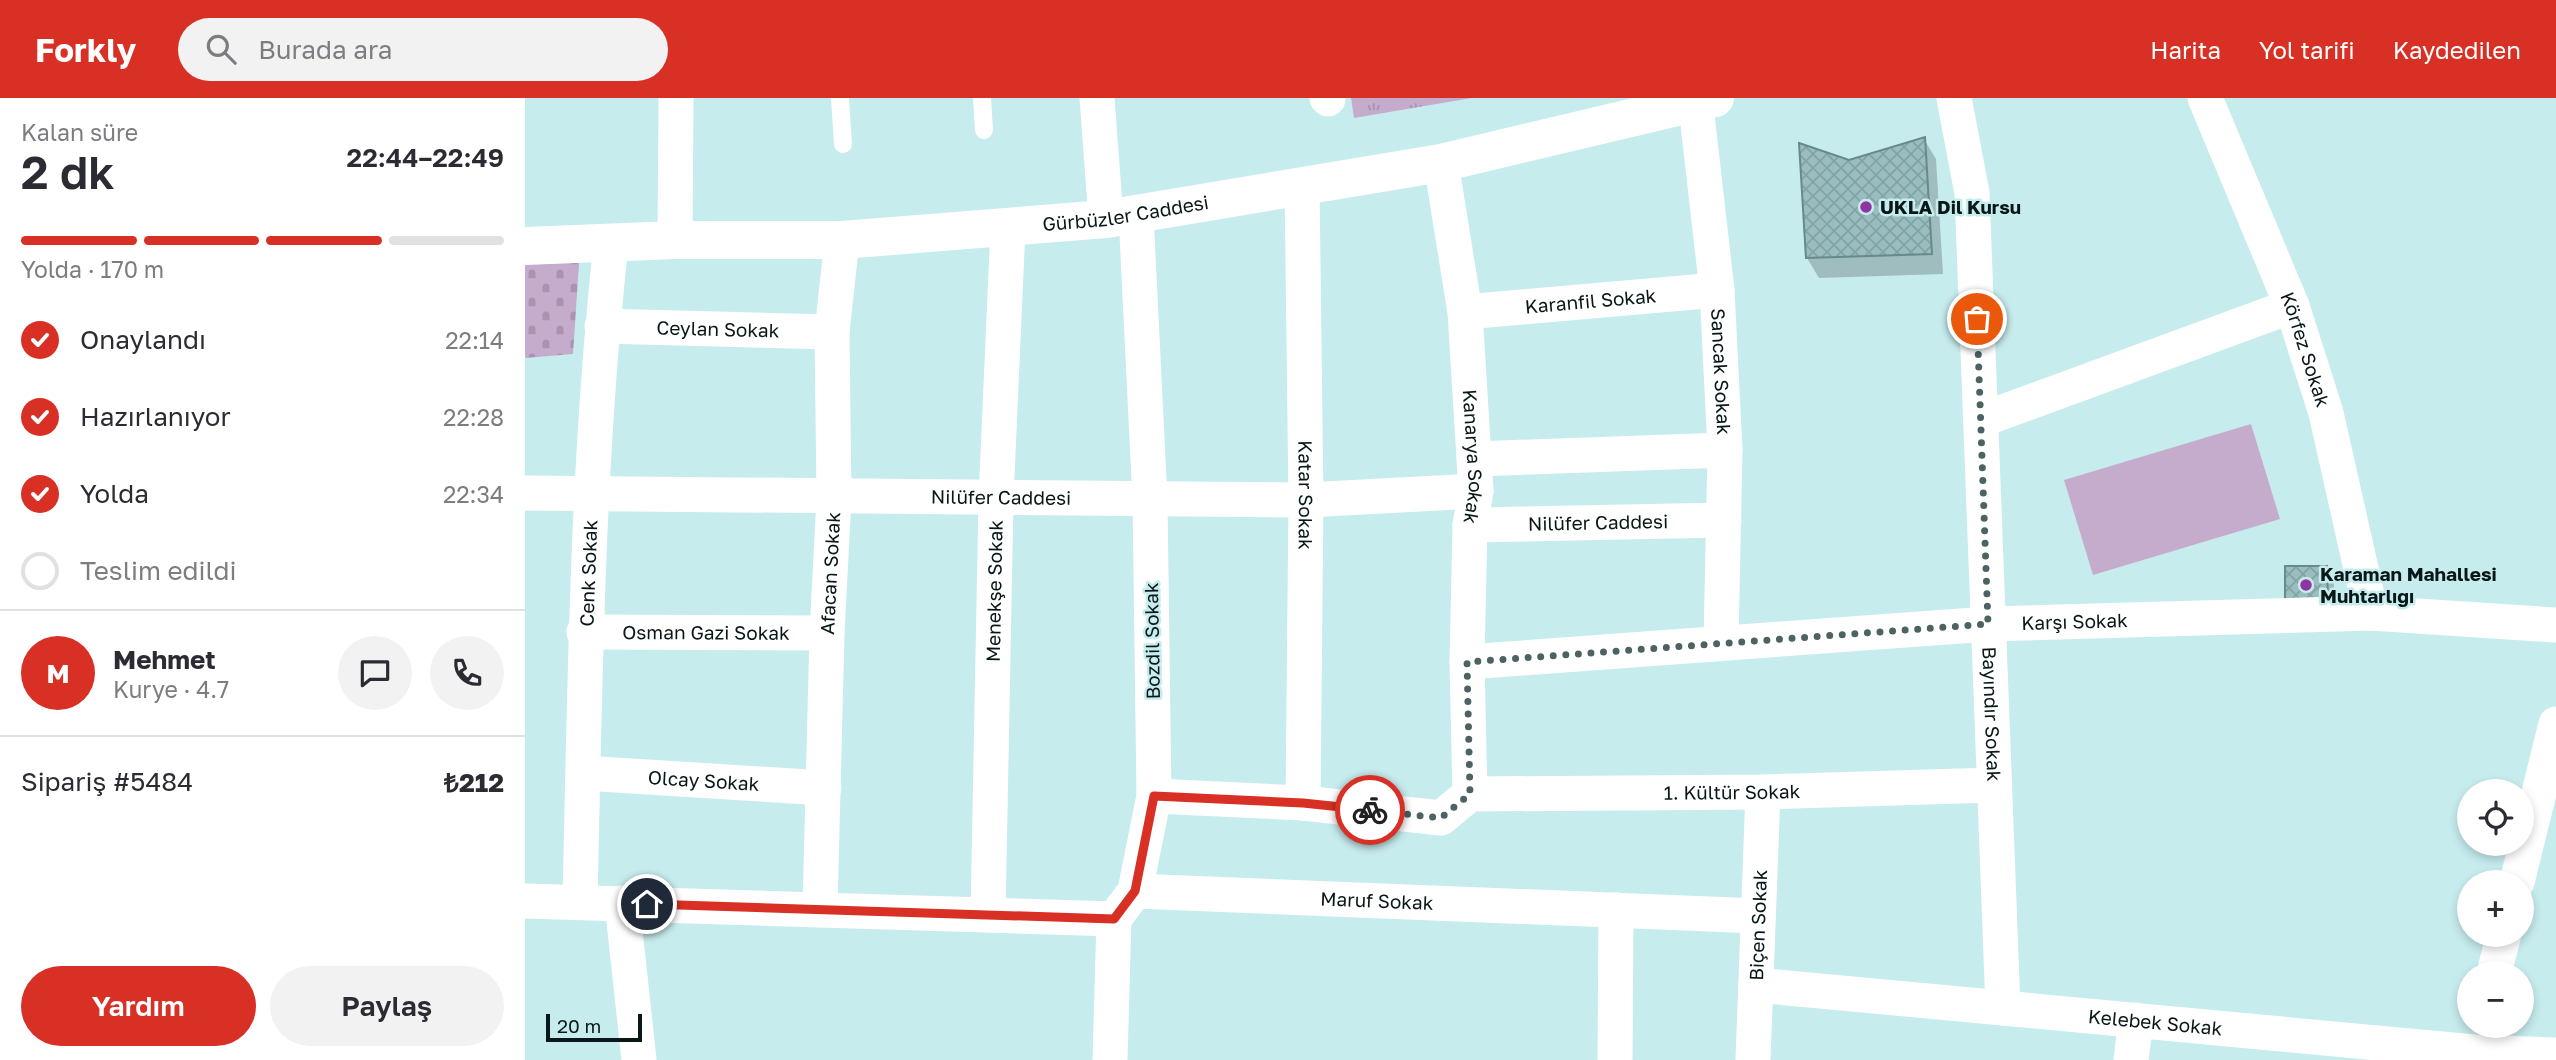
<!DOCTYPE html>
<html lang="tr">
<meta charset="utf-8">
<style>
:root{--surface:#fff;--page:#f2f2f3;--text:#2b2b33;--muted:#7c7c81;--line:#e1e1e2;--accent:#d93025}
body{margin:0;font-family:"Golos Text",sans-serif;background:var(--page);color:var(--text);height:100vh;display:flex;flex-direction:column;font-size:26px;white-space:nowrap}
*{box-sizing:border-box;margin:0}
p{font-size:23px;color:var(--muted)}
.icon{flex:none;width:38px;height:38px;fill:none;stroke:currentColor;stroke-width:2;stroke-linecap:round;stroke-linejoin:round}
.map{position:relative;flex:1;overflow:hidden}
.side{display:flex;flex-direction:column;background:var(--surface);width:525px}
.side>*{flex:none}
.fabs{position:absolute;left:1932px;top:681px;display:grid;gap:14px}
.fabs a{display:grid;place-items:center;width:77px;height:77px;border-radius:50%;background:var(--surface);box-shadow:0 4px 10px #0003;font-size:35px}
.scale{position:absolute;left:21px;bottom:18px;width:96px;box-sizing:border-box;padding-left:7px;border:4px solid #091718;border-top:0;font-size:19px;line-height:24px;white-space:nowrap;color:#091718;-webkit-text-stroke:5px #c7ecee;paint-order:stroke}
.pin{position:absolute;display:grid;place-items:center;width:60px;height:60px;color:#fff;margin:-30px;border:4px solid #fff;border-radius:50%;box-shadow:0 2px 7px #0007}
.courier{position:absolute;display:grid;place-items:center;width:70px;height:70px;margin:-35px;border:5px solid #d93025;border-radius:50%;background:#fff;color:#222;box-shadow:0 2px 9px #0007}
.overview em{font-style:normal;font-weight:600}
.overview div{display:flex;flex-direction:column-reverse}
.overview{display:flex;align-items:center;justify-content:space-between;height:119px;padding:0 21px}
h1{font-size:46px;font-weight:600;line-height:52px}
.bar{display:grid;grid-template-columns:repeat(4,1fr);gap:10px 7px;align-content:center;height:84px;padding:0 21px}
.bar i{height:9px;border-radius:5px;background:var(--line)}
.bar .selected{background:var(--accent)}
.bar p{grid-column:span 4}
.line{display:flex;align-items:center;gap:18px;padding:0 21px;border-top:2px solid var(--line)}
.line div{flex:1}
.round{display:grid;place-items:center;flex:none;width:74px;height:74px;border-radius:37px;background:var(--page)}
ol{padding:0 21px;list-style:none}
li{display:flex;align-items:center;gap:21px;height:77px}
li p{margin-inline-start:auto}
li .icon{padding:7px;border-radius:50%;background:var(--accent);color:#fff;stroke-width:4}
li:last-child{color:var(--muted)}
li i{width:38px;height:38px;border:4px solid var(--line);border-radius:50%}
.action{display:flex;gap:14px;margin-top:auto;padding:14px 21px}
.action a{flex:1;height:80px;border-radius:42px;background:var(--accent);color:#fff;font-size:28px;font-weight:600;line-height:80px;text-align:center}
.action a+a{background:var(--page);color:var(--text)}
header{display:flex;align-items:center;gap:42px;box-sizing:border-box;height:98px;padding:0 35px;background:var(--accent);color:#fff}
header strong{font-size:33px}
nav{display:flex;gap:38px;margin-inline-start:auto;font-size:24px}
.search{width:490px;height:63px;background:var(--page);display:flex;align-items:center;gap:18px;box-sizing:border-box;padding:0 24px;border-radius:38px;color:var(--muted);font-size:26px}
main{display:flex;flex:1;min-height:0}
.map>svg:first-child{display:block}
.grass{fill:#c6accc}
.cemetery{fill:url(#cemetery-stones)}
.park{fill:url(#park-tufts)}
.shadow{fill:#0003}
.building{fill:url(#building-cross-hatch);stroke:#678a8b;stroke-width:2}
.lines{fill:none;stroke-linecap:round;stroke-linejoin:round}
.service{stroke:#fff;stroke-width:18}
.minor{stroke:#fff;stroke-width:35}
.tertiary{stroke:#fff;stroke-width:38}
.done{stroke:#4c6263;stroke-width:7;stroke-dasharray:0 12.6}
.route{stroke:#d93025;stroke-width:9}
.poi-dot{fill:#8f35a1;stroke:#c7ecee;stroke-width:2.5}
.labels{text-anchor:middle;stroke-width:5;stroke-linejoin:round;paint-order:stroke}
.poi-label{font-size:19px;font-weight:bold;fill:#091718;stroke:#c7ecee;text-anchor:start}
.street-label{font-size:19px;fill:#091718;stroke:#c7ecee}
</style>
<header>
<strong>Forkly</strong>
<div class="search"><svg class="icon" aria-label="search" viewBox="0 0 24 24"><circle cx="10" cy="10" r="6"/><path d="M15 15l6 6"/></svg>Burada ara</div>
<nav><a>Harita</a><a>Yol tarifi</a><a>Kaydedilen</a></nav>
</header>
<main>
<section class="side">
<div class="overview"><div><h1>2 dk</h1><p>Kalan süre</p></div><em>22:44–22:49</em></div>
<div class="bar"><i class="selected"></i><i class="selected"></i><i class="selected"></i><i></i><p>Yolda · 170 m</p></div>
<ol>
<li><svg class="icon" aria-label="check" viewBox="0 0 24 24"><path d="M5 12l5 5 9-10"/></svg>Onaylandı<p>22:14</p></li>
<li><svg class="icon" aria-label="check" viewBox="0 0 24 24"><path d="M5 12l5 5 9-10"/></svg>Hazırlanıyor<p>22:28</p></li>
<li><svg class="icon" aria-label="check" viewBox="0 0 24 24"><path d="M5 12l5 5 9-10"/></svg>Yolda<p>22:34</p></li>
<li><i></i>Teslim edildi</li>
</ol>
<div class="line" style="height:126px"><b class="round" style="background:var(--accent);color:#fff">M</b><div><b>Mehmet</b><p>Kurye · 4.7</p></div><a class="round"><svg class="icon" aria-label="chat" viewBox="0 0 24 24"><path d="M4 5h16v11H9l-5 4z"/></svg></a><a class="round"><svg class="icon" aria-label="phone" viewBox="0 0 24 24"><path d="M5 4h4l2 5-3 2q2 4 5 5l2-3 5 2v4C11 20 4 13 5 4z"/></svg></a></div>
<div class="line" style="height:91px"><div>Sipariş #5484</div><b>₺212</b></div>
<div class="action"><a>Yardım</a><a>Paylaş</a></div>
</section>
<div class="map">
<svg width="2031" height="962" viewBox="0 0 2031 962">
<defs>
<pattern id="cemetery-stones" width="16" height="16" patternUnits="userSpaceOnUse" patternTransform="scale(1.75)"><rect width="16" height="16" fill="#c6accc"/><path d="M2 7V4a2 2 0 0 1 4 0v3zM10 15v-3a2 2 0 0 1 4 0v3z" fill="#a993ae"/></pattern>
<pattern id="park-tufts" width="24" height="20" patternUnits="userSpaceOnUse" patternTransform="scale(1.75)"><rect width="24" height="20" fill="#c6accc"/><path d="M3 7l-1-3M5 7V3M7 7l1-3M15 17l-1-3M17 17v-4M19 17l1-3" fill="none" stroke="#a993ae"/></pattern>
<pattern id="building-cross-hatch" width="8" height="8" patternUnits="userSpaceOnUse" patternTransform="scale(1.75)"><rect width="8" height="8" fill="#9abec0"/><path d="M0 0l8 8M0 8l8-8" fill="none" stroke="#83a3a4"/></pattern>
</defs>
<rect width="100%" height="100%" fill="#c7ecee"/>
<path class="grass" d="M1726,326L1755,421L1568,477L1539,382Z"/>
<path class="cemetery" d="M55,151L48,256L0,260V152Z"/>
<path class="park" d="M826,0H947L829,20Z"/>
<path class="shadow" d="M1399,41L1411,61L1418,176L1294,180L1282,160L1324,64Z
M1761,470H1801L1809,483V519Z"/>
<path class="building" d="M1400,39L1407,156L1281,160L1274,45L1324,62Z
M1760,468H1802L1803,506H1760Z"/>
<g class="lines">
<path class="service" d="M315,0L318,46
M457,0L459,32"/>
<g class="minor">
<path d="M572,0L581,121"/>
<path d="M802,0L803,1"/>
<path id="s1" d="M1170,0L1192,192L1200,352L1196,545"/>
<path id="s2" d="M1429,0L1447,95L1478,910"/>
<path id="s3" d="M1680,0L1767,208L1801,315L1846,515"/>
<path id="s4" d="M916,65L940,214L951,393L945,427L942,564L945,696"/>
<path id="s5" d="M777,87L781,402L778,705"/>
<path d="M150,142L151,0"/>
<path id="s6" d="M940,214L1192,192"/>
<path id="s7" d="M77,228L307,234"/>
<path d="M1456,322L1767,208"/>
<path d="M949,361L1200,352"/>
<path id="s8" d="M0,395L781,402L951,393"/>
<path id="s9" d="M945,427L1199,422"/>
<path id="s10" d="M59,534L302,535"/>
<path id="s11" d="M942,564L1463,526L1846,515L2031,527"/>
<path id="s12" d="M58,675L299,690"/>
<path id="s13" d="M945,696L1238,694L1469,687"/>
<path d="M629,698L778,705L916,720L945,696"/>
<path d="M1992,784L2031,626"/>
<path id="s14" d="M610,793L1233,818"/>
<path d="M0,803L589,821"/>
<path id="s15" d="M55,804C60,584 62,365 86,146"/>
<path d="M97,805L114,962"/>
<path id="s16" d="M295,811L302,535L309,400L307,234L317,142"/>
<path id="s17" d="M463,817L471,401L483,129"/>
<path d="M1969,875L1979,836"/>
<path id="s18" d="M1231,887L1949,954L2031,957"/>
<path d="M585,962L589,821L610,793L629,698L625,402L611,116"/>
<path d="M1090,962L1091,812"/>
<path id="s19" d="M1228,962L1238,694"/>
<path d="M1606,962L1611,922"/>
</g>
<path class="tertiary" id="s20" d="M0,148L150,142H317L581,121L916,65L1190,0"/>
</g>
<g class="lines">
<path class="done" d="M845,712L916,720L945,696L942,564L1463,526L1452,221"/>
<path class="route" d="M122,806L589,821L610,793L629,698L778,705L845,712"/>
</g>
<g class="poi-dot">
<circle cx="1341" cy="109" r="7"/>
<circle cx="1781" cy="487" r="7"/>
</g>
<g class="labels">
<g class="poi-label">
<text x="1355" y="116">UKLA Dil Kursu</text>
<text x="1795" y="483">Karaman Mahallesi<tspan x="1795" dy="22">Muhtarlığı</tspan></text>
</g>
<g class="street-label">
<text dy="7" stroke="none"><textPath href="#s20" startOffset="602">Gürbüzler Caddesi</textPath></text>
<text dy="7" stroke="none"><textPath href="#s6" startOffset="126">Karanfil Sokak</textPath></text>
<text dy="7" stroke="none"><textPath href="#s7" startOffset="116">Ceylan Sokak</textPath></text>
<text dy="7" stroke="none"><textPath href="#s3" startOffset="271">Körfez Sokak</textPath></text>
<text dy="7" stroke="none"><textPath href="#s1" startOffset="275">Sancak Sokak</textPath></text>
<text dy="7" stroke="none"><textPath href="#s4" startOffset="296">Kanarya Sokak</textPath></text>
<text dy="7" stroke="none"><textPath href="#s5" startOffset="310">Katar Sokak</textPath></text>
<text dy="7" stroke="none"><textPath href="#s8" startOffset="476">Nilüfer Caddesi</textPath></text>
<text dy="7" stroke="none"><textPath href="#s9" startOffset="128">Nilüfer Caddesi</textPath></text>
<text dy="7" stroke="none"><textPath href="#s15" startOffset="329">Cenk Sokak</textPath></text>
<text dy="7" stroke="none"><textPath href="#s16" startOffset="336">Afacan Sokak</textPath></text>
<text dy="7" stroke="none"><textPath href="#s17" startOffset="324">Menekşe Sokak</textPath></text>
<text dy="7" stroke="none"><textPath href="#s11" startOffset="609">Karşı Sokak</textPath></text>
<text dy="7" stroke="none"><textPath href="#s10" startOffset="122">Osman Gazi Sokak</textPath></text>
<text transform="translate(627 543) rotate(-91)" y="7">Bozdil Sokak</text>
<text dy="7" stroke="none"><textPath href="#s2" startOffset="618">Bayındır Sokak</textPath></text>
<text dy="7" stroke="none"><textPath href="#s12" startOffset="121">Olcay Sokak</textPath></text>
<text dy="7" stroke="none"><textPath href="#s13" startOffset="262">1. Kültür Sokak</textPath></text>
<text dy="7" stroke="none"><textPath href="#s14" startOffset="242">Maruf Sokak</textPath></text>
<text dy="7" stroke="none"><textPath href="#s19" startOffset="135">Biçen Sokak</textPath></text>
<text dy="7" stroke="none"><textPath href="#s18" startOffset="401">Kelebek Sokak</textPath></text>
</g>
</g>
</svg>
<div class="fabs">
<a><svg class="icon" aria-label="locate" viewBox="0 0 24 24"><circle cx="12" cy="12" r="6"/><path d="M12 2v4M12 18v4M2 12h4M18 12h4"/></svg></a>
<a>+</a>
<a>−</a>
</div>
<div class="scale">20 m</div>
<div class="pin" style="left:1452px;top:221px;background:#ea580c"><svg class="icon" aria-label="bag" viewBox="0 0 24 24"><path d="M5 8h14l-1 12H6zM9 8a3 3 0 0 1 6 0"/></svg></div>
<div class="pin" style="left:122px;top:806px;background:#1f2937"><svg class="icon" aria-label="home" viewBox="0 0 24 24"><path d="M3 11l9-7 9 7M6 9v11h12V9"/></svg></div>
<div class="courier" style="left:845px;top:712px"><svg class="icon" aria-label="bike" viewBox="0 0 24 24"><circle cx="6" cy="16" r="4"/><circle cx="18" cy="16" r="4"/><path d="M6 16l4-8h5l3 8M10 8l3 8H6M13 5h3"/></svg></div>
</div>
</main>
